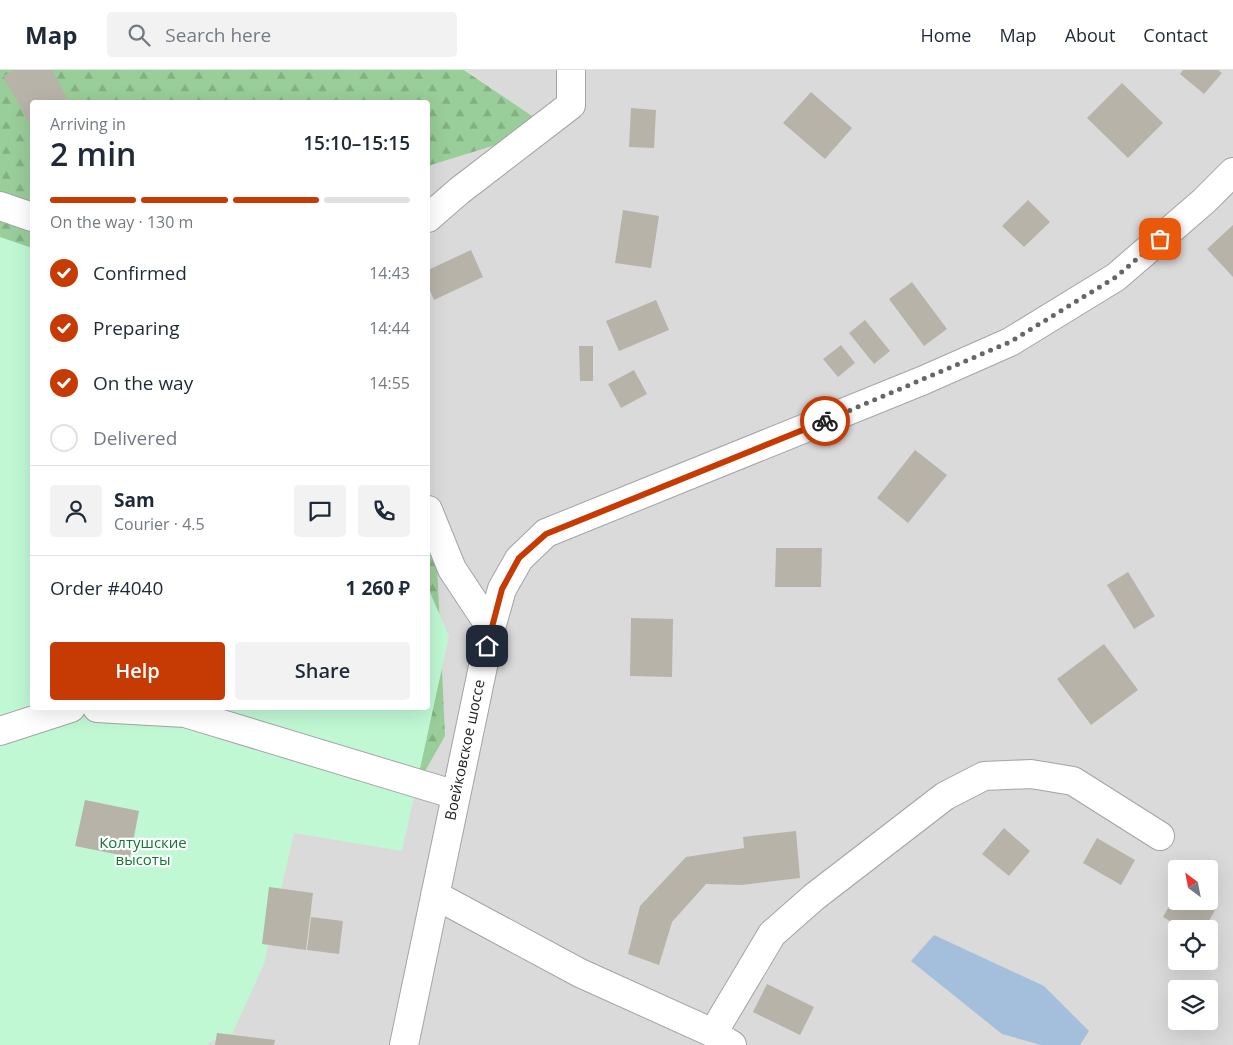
<!DOCTYPE html>
<meta charset="utf-8">
<style>
:root{--surface:#fff;--page:#f2f2f3;--text:#1f2937;--muted:#747a83;--line:#e0e1e3;--accent:#c63b04}
body{margin:0;font-family:"Open Sans",sans-serif;background:var(--page);color:var(--text);height:100vh;display:flex;flex-direction:column;font-size:19px;white-space:nowrap}
*{box-sizing:border-box;margin:0}
p{font-size:16px;color:var(--muted)}
.icon{flex:none;width:28px;height:28px;fill:none;stroke:currentColor;stroke-width:2;stroke-linecap:round;stroke-linejoin:round}
.map{position:relative;flex:1;overflow:hidden}
.panel{position:absolute;left:30px;top:30px;width:400px;height:610px;display:flex;flex-direction:column;background:var(--surface);border-radius:5px;box-shadow:0 5px 20px #0002}
.panel>*{flex:none}
.needle{width:32px;rotate:328deg}
.controls{position:absolute;left:1168px;top:790px;display:grid;gap:10px}
.controls a{display:grid;place-items:center;width:50px;height:50px;border-radius:5px;background:var(--surface);box-shadow:0 5px 20px #0002;font-size:25px}
.pin{position:absolute;display:grid;place-items:center;width:42px;height:42px;color:#fff;margin:-21px;border-radius:10px;box-shadow:0 2px 8px #0006}
.courier{position:absolute;display:grid;place-items:center;width:50px;height:50px;margin:-25px;border:4px solid #c63b04;border-radius:50%;background:#fff;color:#222;box-shadow:0 1px 6px #0007}
.summary em{font-style:normal;font-weight:600}
.summary div{display:flex;flex-direction:column-reverse}
.summary{display:flex;align-items:center;justify-content:space-between;height:85px;padding:0 20px}
h1{font-size:32px;font-weight:600;line-height:38px}
.bar{display:grid;grid-template-columns:repeat(4,1fr);gap:8px 5px;align-content:center;height:60px;padding:0 20px}
.bar i{height:6px;border-radius:4px;background:var(--line)}
.bar .on{background:var(--accent)}
.bar p{grid-column:span 4}
.line{display:flex;align-items:center;gap:12px;padding:0 20px;border-top:1px solid var(--line)}
.line div{flex:1}
.round{display:grid;place-items:center;flex:none;width:52px;height:52px;border-radius:5px;background:var(--page)}
ol{padding:0 20px;list-style:none}
li{display:flex;align-items:center;gap:15px;height:55px}
li p{margin-inline-start:auto}
li .icon{padding:5px;border-radius:50%;background:var(--accent);color:#fff;stroke-width:4}
li:last-child{color:var(--muted)}
li i{width:28px;height:28px;border:2px solid var(--line);border-radius:50%}
.action{display:flex;gap:10px;margin-top:auto;padding:10px 20px}
.action a{flex:1;height:58px;border-radius:5px;background:var(--accent);color:#fff;font-size:20px;font-weight:600;line-height:58px;text-align:center}
.action a+a{background:var(--page);color:var(--text)}
header{display:flex;align-items:center;gap:30px;box-sizing:border-box;height:70px;padding:0 25px;background:var(--surface);border-bottom:1px solid var(--line)}
header strong{font-size:24px}
nav{display:flex;gap:28px;margin-inline-start:auto;font-size:18px}
.search{width:350px;height:45px;background:var(--page);display:flex;align-items:center;gap:12px;box-sizing:border-box;padding:0 18px;border-radius:5px;color:var(--muted);font-size:19px}
.map>svg:first-child{display:block}
.residential{fill:#dbdada;fill-rule:evenodd}
.forest{fill:url(#forest-firs)}
.park{fill:#c0f8d4}
.water{fill:#a4bfdb}
.building{fill:#b8b3a9}
.lines{fill:none;stroke-linecap:round;stroke-linejoin:round}
.minor-casing{stroke:#a4a4a4;stroke-width:30}
.minor{stroke:#fff;stroke-width:28}
.done{stroke:#666662;stroke-width:5;stroke-dasharray:0 9}
.route{stroke:#c63b04;stroke-width:6}
.labels{text-anchor:middle;stroke-width:4.5;stroke-linejoin:round;paint-order:stroke}
.street-label{font-size:15px;fill:#1d1d1d;stroke:#fff}
.park-label{font-size:15px;fill:#0d7935;stroke:#fff}
</style>
<header>
<strong>Map</strong>
<div class="search"><svg class="icon" aria-label="search" viewBox="0 0 24 24"><circle cx="10" cy="10" r="6"/><path d="M15 15l6 6"/></svg>Search here</div>
<nav><a>Home</a><a>Map</a><a>About</a><a>Contact</a></nav>
</header>
<div class="map">
<svg width="1233" height="975" viewBox="0 0 1233 975">
<defs>
<pattern id="forest-firs" width="22" height="20" patternUnits="userSpaceOnUse" patternTransform="scale(1.25)"><rect width="22" height="20" fill="#99cd99"/><path d="M5 1l3.5 6h-7zM16 11l3.5 6h-7z" fill="#83b083"/></pattern>
</defs>
<rect width="100%" height="100%" fill="#eeeee3"/>
<path class="residential" d="M465,0H1233V975H93L58,713L444,666L437,493L428,417V96L549,58ZM1176,799H1209V831H1176ZM1176,859H1209V891H1176ZM1176,919H1209V951H1176Z"/>
<path class="forest" d="M0,0H464L550,58L428,96V32H32V638H428V417L437,493L445,666L417,715L228,665L0,975Z"/>
<path class="park" d="M0,167L32,178V638H428V518L449,566L402,781L294,763L264,894L232,964L209,972L208,975H0Z"/>
<path class="water" d="M934,865L1044,916L1089,961L1080,975H1041L1002,964L911,891Z"/>
<path class="building" d="M15,0H52L69,32H32V53L30,54L3,6Z
M1183,0H1218L1222,3L1204,24L1180,4Z
M1122,13L1163,53L1128,88L1087,48Z
M811,22L852,58L825,89L783,53Z
M631,38L656,40L654,78L629,77Z
M1028,130L1050,152L1024,177L1002,156Z
M623,140L659,146L651,198L615,193Z
M1233,155V207L1207,179Z
M471,180L483,207L434,230L428,216V200Z
M912,212L947,259L924,276L889,229Z
M656,230L669,260L619,281L606,251Z
M865,250L890,281L874,294L849,263Z
M841,275L855,293L838,307L823,289Z
M579,276H593V311H580Z
M634,300L647,324L621,338L608,314Z
M915,380L947,405L908,453L877,428Z
M776,478H822L821,517H775Z
M1128,502L1155,546L1134,559L1107,515Z
M631,548L673,549L672,607L630,606Z
M1104,574L1138,620L1091,655L1057,609Z
M85,730L139,741L130,787L75,776Z
M1004,758L1030,781L1009,806L982,784Z
M796,761L800,808L742,815L706,814L672,852L659,895L628,884L640,836L686,787L744,778L743,767Z
M1097,768L1135,790L1121,815L1083,793Z
M269,817L313,823L306,880L262,874Z
M1176,824V831H1207L1217,837L1204,859H1184L1163,847Z
M311,847L343,851L339,884L307,880Z
M767,914L814,937L800,965L753,942Z
M217,963L275,970L274,975H215Z"/>
<g class="lines">
<defs>
<path id="minor" d="M0,136L32,147
M428,148L459,121L571,35V0
M428,440L452,499L491,558
M97,638L185,643L456,725
M0,661L71,638
M435,825L580,903L713,963L732,975
M713,963L772,864L814,827L945,726L984,706L1031,704L1073,711L1160,766
M404,975L491,558L502,519L519,489L546,463L924,310L1010,272L1116,207L1204,131L1233,102"/>
</defs>
<use href="#minor" class="minor-casing"/>
<use href="#minor" class="minor"/>
</g>
<g class="lines">
<path class="done" d="M825,351L1010,272L1116,207L1160,169"/>
<path class="route" d="M487,576L502,519L519,488L546,464L825,351"/>
</g>
<g class="labels">
<g class="street-label">
<text transform="translate(465 680) rotate(-78)" y="5">Воейковское шоссе</text>
</g>
<g class="park-label">
<text x="143" y="778">Колтушские<tspan x="143" dy="17">высоты</tspan></text>
</g>
</g>
</svg>
<div class="controls">
<a><svg class="needle" viewBox="-14 -14 28 28"><path d="M0-13l5 13h-10z" fill="#e53935"/><path d="M0 13l5-13h-10z" fill="#747a83"/></svg></a>
<a><svg class="icon" aria-label="locate" viewBox="0 0 24 24"><circle cx="12" cy="12" r="6"/><path d="M12 2v4M12 18v4M2 12h4M18 12h4"/></svg></a>
<a><svg class="icon" aria-label="layers" viewBox="0 0 24 24"><path d="M12 4l9 5-9 5-9-5zM3 14l9 5 9-5"/></svg></a>
</div>
<div class="pin" style="left:1160px;top:169px;background:#ea580c"><svg class="icon" aria-label="bag" viewBox="0 0 24 24"><path d="M5 8h14l-1 12H6zM9 8a3 3 0 0 1 6 0"/></svg></div>
<div class="pin" style="left:487px;top:576px;background:#1f2937"><svg class="icon" aria-label="home" viewBox="0 0 24 24"><path d="M3 11l9-7 9 7M6 9v11h12V9"/></svg></div>
<div class="courier" style="left:825px;top:351px"><svg class="icon" aria-label="bike" viewBox="0 0 24 24"><circle cx="6" cy="16" r="4"/><circle cx="18" cy="16" r="4"/><path d="M6 16l4-8h5l3 8M10 8l3 8H6M13 5h3"/></svg></div>
<section class="panel">
<div class="summary"><div><h1>2 min</h1><p>Arriving in</p></div><em>15:10–15:15</em></div>
<div class="bar"><i class="on"></i><i class="on"></i><i class="on"></i><i></i><p>On the way · 130 m</p></div>
<ol>
<li><svg class="icon" aria-label="check" viewBox="0 0 24 24"><path d="M5 12l5 5 9-10"/></svg>Confirmed<p>14:43</p></li>
<li><svg class="icon" aria-label="check" viewBox="0 0 24 24"><path d="M5 12l5 5 9-10"/></svg>Preparing<p>14:44</p></li>
<li><svg class="icon" aria-label="check" viewBox="0 0 24 24"><path d="M5 12l5 5 9-10"/></svg>On the way<p>14:55</p></li>
<li><i></i>Delivered</li>
</ol>
<div class="line" style="height:90px"><a class="round"><svg class="icon" aria-label="person" viewBox="0 0 24 24"><circle cx="12" cy="8" r="4"/><path d="M4 21q1-7 8-7t8 7"/></svg></a><div><b>Sam</b><p>Courier · 4.5</p></div><a class="round"><svg class="icon" aria-label="chat" viewBox="0 0 24 24"><path d="M4 5h16v11H9l-5 4z"/></svg></a><a class="round"><svg class="icon" aria-label="phone" viewBox="0 0 24 24"><path d="M5 4h4l2 5-3 2q2 4 5 5l2-3 5 2v4C11 20 4 13 5 4z"/></svg></a></div>
<div class="line" style="height:65px"><div>Order #4040</div><b>1 260 ₽</b></div>
<div class="action"><a>Help</a><a>Share</a></div>
</section>
</div>
